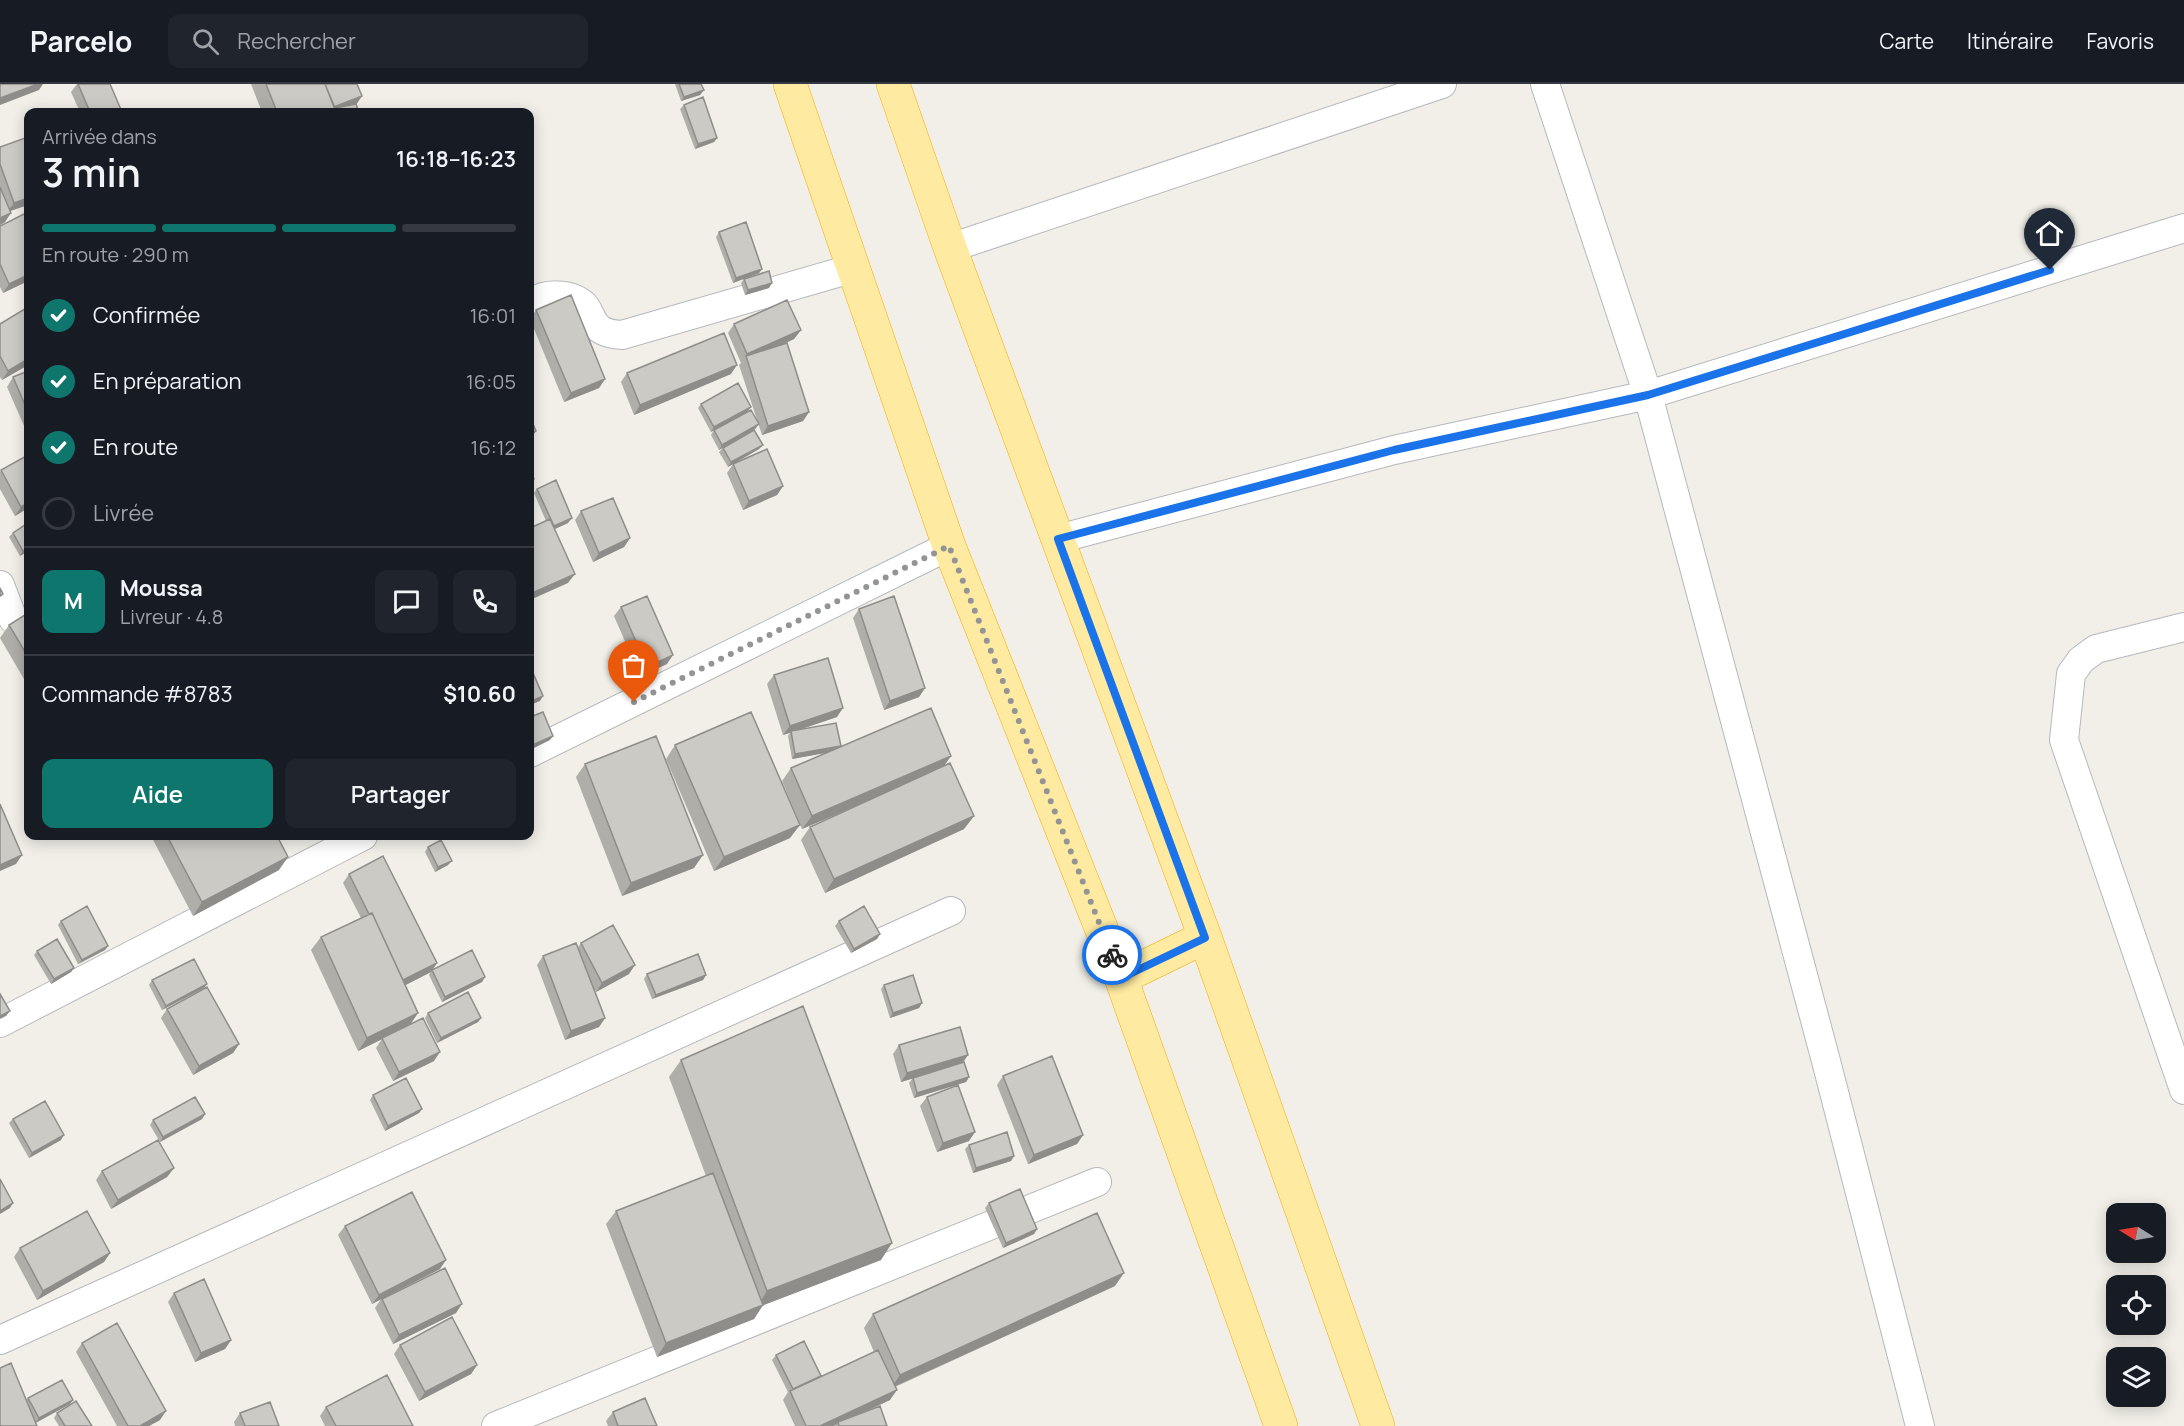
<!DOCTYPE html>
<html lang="fr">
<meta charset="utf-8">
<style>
:root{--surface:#171b24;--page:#20242c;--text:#f1f3f6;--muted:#9ea1a6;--line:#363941;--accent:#0f766e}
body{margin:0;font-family:Manrope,sans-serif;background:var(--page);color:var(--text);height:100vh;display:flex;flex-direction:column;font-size:22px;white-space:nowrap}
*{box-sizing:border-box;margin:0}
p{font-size:20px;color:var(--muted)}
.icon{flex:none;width:33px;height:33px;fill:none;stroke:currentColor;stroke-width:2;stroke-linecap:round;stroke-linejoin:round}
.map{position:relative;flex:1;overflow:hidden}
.details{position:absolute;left:24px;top:24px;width:510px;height:732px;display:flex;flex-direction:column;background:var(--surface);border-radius:12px;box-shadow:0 3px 15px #0003}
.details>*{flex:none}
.needle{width:39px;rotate:281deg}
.buttons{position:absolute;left:2106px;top:1119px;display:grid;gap:12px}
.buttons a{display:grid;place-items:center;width:60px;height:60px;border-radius:12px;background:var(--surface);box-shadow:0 3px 15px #0003;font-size:30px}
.pin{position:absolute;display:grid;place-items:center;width:51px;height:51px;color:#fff;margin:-62px -26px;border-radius:50% 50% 50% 0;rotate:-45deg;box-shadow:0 0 6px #0007}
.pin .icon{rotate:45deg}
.courier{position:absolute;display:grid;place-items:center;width:60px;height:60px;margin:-30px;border:4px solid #1a73e8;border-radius:50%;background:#fff;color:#222;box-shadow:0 2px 8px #0007}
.overview em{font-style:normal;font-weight:600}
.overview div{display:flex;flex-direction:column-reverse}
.overview{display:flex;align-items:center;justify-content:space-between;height:102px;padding:0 18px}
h1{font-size:39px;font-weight:600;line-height:45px}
.bar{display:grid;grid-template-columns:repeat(4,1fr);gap:9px 6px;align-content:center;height:72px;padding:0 18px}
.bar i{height:8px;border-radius:4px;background:var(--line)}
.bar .selected{background:var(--accent)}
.bar p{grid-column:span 4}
.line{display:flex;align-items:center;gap:15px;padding:0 18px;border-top:2px solid var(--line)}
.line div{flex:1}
.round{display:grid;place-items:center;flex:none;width:63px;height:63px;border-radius:12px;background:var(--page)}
ol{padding:0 18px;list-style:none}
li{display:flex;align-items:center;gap:18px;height:66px}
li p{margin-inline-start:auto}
li .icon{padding:6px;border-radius:50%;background:var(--accent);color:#fff;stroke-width:4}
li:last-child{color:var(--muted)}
li i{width:33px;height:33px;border:3px solid var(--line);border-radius:50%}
.cta{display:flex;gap:12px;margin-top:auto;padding:12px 18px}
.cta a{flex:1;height:69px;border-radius:12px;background:var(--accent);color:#fff;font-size:24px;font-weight:600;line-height:69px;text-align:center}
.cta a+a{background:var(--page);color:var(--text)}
header{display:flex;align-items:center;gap:36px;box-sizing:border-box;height:84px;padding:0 30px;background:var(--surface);border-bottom:2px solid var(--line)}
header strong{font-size:28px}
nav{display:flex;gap:33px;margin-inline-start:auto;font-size:21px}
.search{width:420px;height:54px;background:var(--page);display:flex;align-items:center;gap:15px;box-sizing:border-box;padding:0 21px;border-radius:12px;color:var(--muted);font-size:22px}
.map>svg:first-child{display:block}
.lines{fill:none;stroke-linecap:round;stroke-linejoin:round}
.minor-casing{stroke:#b5b8bc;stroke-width:30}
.trunk-casing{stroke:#f9ab00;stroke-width:34}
.minor{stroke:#fff;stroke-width:28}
.trunk{stroke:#feeaa1;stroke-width:33}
.wall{fill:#afaea9}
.shaded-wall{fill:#8f8d8a}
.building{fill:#cccac5;stroke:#8f8d8a;stroke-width:1.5}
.done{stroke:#929495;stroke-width:6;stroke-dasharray:0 10.8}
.route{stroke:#1a73e8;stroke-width:8}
</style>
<header>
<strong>Parcelo</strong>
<div class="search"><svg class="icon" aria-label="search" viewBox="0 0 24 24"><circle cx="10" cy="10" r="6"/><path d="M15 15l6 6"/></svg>Rechercher</div>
<nav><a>Carte</a><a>Itinéraire</a><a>Favoris</a></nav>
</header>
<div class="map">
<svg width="2184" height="1342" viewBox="0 0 2184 1342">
<rect width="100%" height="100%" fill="#f1efe8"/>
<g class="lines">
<defs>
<path id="minor" d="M1545,0L1648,311L1826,977L1920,1342
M950,164L1442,0
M530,219C545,209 570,208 584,221C587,224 589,229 591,233C597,247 607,250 622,251L854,184
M1058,455L1394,366L1648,311L2184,144
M0,501L13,535
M2184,543L2096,565L2081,576L2071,590L2064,656L2184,1006
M530,669L949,462
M0,939L363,752
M0,1256L951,827
M496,1342L1097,1098"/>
<path id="trunk" d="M790,0L949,462L1121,894L1281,1342
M893,0L950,164L1205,853L1378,1342
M1121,894L1205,853"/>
</defs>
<use href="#minor" class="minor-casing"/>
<use href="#trunk" class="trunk-casing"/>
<use href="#minor" class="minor"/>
<use href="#trunk" class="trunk"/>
</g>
<path class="wall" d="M77,0H110L122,28H80L71,8Z
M251,0H357L362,12L356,20L359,28H262Z
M675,0H701L704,6L700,11L681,17Z
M684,21L717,54L714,58L695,65L680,25Z
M0,63L28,121L10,127L5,138L0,141Z
M28,128V197L3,209L0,203V142Z
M719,148L762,185L759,189L733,199L716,153Z
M744,195L769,204L745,211L741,199Z
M536,226L605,295L599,304L564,318L530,235Z
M0,240L28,281L2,296L0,293Z
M734,240L801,246L794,255L786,259L809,328L803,337L762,351L739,281L741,279L728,249Z
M28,287V351L7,303L13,293Z
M627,289L731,290L634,331L621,298Z
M701,320L751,323L748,327L711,348L698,324Z
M759,340L755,345L719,366L711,351L714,346Z
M763,361L759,365L735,379L783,402L777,411L743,426L727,389L733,380L728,383L719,368L723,364Z
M28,371V424L15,432L0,405V388L1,386Z
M537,405L568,439L555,445L568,499L546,437L534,409Z
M581,427L630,454L624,463L593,478L575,436Z
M13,449L28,467L20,472L9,453Z
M621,523L667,580L640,592L614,532Z
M859,525L925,604L919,613L884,626L853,534Z
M28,529V602L0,554L9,541Z
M774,591L837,633L799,646L840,663L944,682L974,732L964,745L825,809L801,756L810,743L852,724L802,745L782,697L791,684L828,668L792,675L788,652L790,649L783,651L767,600Z
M675,661L790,754L714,787L666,675Z
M585,680L694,784L622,812L576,693Z
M151,752H277L279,786L193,832Z
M428,763L448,781L435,788L425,768Z
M349,790L437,879L431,888L405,901L418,929L410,941L434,977L393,997L376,964L382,955L358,967L311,866L321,853L361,834L343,799Z
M61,837L108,862L105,866L78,880L58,841Z
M839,837L880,850L877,855L851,869L835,842Z
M581,859L629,890L596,908L594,904L605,934L599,943L565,956L537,881L543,872L578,863Z
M37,867L74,884L71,888L51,900L34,871Z
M432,886L485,893L482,898L442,918L429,891Z
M647,890L706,891L703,896L652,915L644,895Z
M152,896L207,900L204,904L162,926L149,901Z
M884,901L922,919L919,924L890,934L881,905Z
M167,925L239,960L233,969L193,991L161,934Z
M428,929L481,934L478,938L437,959L425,934Z
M899,961L963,978L969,993L966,998L914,1014L909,999L913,994L901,998L893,970Z
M681,976L881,1176L763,1221L754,1235L657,1273L606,1140L616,1127L706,1092L669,993Z
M1003,992L1083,1051L1077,1060L1028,1080L997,1001Z
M373,1011L422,1025L419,1029L385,1047L370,1016Z
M927,1013L969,1057L937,1068L920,1022Z
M205,1030L202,1035L160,1058L150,1041L153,1036Z
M13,1035L61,1056L29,1074L9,1039Z
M969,1061L1014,1072L1011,1077L973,1089L965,1065Z
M174,1084L167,1093L111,1125L96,1096L102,1087Z
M989,1119L1037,1145L1034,1150L1003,1164L985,1124Z
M345,1142L440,1185L387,1212L456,1229L393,1260L375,1224L381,1215L372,1220L338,1151Z
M20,1164L110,1169L104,1178L37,1216L14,1173Z
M1115,1202L895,1303L890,1316L862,1329L887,1342H835L836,1341L833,1342H795L783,1316L788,1308L772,1276L776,1271L821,1292L874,1268L864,1244L873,1230Z
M174,1209L231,1256L225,1265L195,1278L168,1218Z
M82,1259L160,1336L149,1342H117L76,1268Z
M400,1261L477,1281L471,1290L419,1317L394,1270Z
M28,1314L70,1320L36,1339L26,1317Z
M326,1323L413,1342H325L320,1332Z
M613,1328L657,1342H608L606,1337Z
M57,1329L92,1342H59L54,1334Z
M240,1329L279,1342H235L234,1338Z"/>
<path class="shaded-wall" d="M38,0H43L39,6L0,21V14Z
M704,6L700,11L681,17L684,13Z
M362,12L356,21L334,24Z
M717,54L714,58L695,65L698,60Z
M28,114V121L7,128L14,119Z
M11,129L5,138L0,141V134Z
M762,185L759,189L733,199L736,194Z
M28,191V197L3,209L9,200Z
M772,199L769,204L745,211L748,206Z
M801,246L794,255L747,276L746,272L747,270Z
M28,275V281L2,296L8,287Z
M737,281L731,290L634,331L640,321Z
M605,295L599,304L564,318L571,309Z
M751,323L748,327L711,348L714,343Z
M809,328L803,337L762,351L768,342Z
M759,340L755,345L719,366L722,361Z
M536,347L530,356V350Z
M763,361L759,365L728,383L731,378Z
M783,402L777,411L743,426L749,417Z
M28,419V424L15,432L21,423Z
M572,434L568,439L550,447L554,442Z
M630,454L624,463L593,478L599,469Z
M28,464V467L20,472L23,467Z
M575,490L568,499L530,516V510Z
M673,571L667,580L640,592L647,583Z
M925,604L919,613L884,626L890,617Z
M543,612L540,617L530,621V618Z
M843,624L837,633L783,651L790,642Z
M553,652L550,656L530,666V662Z
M841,662L837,667L792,675L795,670Z
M951,672L942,685L802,745L812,732Z
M974,732L964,745L825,809L834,795Z
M800,741L790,754L714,787L724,773Z
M22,771L16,780L0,787V781Z
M703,771L694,784L622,812L631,799Z
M288,773L279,786L193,832L202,818Z
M452,777L448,781L435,788L438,783Z
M880,850L877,855L851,869L854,865Z
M108,862L105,866L78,880L82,876Z
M437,879L431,888L396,906L402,897Z
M635,881L629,890L596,908L602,899Z
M74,884L71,888L51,900L54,895Z
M706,891L703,896L652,915L656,911Z
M485,893L482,898L442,918L445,913Z
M207,900L204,904L162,926L166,922Z
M922,919L919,924L890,934L893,929Z
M10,927L6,932L0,935V932Z
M418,929L409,942L358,967L367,954Z
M481,934L478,938L437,959L441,954Z
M605,934L599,943L565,956L571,947Z
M239,960L233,969L193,991L199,982Z
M440,968L434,977L393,997L399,988Z
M968,971L962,980L901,998L907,989Z
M969,993L966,998L914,1014L917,1009Z
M422,1025L419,1029L385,1047L388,1042Z
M205,1030L202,1035L160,1058L163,1053Z
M975,1048L969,1057L937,1068L943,1059Z
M64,1051L61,1056L29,1074L32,1069Z
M1083,1051L1077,1060L1028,1080L1034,1071Z
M1014,1072L1011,1077L973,1089L976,1084Z
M174,1084L167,1093L111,1125L118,1116Z
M13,1119L10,1124L0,1130V1127Z
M1037,1145L1034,1150L1003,1164L1006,1159Z
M892,1159L881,1176L756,1224L767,1207Z
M110,1169L104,1178L37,1216L43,1207Z
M446,1176L440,1185L372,1220L379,1211Z
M1124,1189L1115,1202L891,1304L900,1291Z
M462,1220L456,1229L393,1260L399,1251Z
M763,1221L754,1235L657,1273L666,1259Z
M231,1256L225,1265L195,1278L201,1269Z
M477,1281L471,1290L419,1317L425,1308Z
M897,1306L890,1316L838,1340V1338L836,1341L833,1342H820Z
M73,1316L70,1320L35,1339L39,1334Z
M166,1327L160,1336L149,1342H140Z"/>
<path class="building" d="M0,0H38L0,14Z
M78,0H110L122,28H90Z
M266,0H325L335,24L356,20L359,28H277Z
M325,0H357L362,12L334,23Z
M679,0H701L704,6L684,13Z
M703,13L717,54L698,60L684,21Z
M28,53V114L14,119L0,80V63Z
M0,103L11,129L0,134Z
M28,128V191L9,200L0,180V142Z
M746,138L762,185L736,194L719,148Z
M769,187L772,199L748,206L744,195Z
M571,211L605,295L571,309L536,226Z
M787,216L801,246L747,270L734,240Z
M28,223V275L8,287L0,272V240Z
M724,249L737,281L640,321L627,289Z
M787,259L809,328L768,342L746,272Z
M28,287V328L13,293Z
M738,299L751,323L714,343L701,320Z
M751,326L759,340L722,361L714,346Z
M530,333L536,347L530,350Z
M754,346L763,361L731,378L723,364Z
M767,365L783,402L749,417L733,380Z
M28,371V419L21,423L1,386Z
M530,386L534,395L530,397Z
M556,396L572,434L554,442L537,405Z
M613,414L630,454L599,469L581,427Z
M550,435L575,490L530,510V444Z
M28,439V464L23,467L13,449Z
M0,504L3,510L0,512Z
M647,512L673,571L647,583L621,523Z
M894,512L925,604L890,617L859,525Z
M28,529V573L9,541Z
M828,574L843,624L790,642L774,591Z
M533,589L543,612L530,618V591Z
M931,624L951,672L812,732L791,684Z
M543,628L553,652L530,662V633Z
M751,628L800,741L724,773L675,661Z
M836,639L841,662L795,670L791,647Z
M656,652L703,771L631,799L585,680Z
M950,679L974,732L834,795L810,743Z
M0,720L22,771L0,781Z
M167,752H277L288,773L202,818Z
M441,756L452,777L438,783L428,763Z
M383,772L437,879L403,896L372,829L369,830L349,790Z
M87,822L108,862L82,876L61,837Z
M864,822L880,850L854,865L839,837Z
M372,829L418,929L367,954L321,853Z
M613,841L635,881L602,899L581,859Z
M57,855L74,884L54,895L37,867Z
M576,859L605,934L571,947L543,872Z
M472,866L485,893L445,913L432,886Z
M698,870L706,891L656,911L647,890Z
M194,875L207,900L166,922L152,896Z
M913,891L922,919L893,929L884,901Z
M207,903L239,960L199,982L167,925Z
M468,908L481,934L441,954L428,929Z
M0,910L10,927L0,932Z
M803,922L892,1159L767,1207L681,976Z
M423,934L440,968L399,988L382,954Z
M960,943L968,971L907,989L899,961Z
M1052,972L1083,1051L1034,1071L1003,992Z
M964,978L969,993L917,1009L913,994Z
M406,994L422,1025L388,1042L373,1011Z
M958,1001L975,1048L943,1059L927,1013Z
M195,1013L205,1030L163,1053L153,1036Z
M45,1017L64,1051L32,1069L13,1035Z
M1007,1048L1014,1072L976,1084L969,1061Z
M158,1056L174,1084L118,1116L102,1087Z
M713,1089L763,1221L666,1259L616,1127Z
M0,1095L13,1119L0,1127Z
M1020,1105L1037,1145L1006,1159L989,1119Z
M412,1108L446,1176L379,1211L345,1142Z
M87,1127L110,1169L43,1207L20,1164Z
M1097,1129L1124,1189L900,1291L873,1230Z
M445,1184L462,1220L399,1251L382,1215Z
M204,1195L231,1256L201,1269L174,1209Z
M452,1233L477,1281L425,1308L400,1261Z
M117,1239L166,1327L140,1342H128L82,1259Z
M804,1257L821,1292L793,1305L776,1271Z
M878,1266L897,1306L820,1342H806L790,1307Z
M11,1279L37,1342H0V1284Z
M387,1291L413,1342H336L326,1323Z
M62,1296L73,1316L39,1334L28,1314Z
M645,1314L657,1342H618L613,1328Z
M76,1317L92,1342H65L57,1329Z
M270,1318L279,1342H245L240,1329Z
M880,1322L887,1342H839L838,1338Z"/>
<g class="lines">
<path class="done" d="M634,618L949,462L1112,871"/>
<path class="route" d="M1112,871L1121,894L1205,854L1058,455L1394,366L1648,311L2050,186"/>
</g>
</svg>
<div class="buttons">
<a><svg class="needle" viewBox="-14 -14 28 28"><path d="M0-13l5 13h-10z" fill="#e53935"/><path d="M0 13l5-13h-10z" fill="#9ea1a6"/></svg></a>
<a><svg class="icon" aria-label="locate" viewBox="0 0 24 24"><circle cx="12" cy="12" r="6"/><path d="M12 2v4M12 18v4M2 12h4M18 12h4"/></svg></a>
<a><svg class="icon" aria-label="layers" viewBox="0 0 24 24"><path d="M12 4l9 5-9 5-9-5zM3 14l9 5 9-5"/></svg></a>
</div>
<div class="pin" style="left:634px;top:618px;background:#ea580c"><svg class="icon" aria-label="bag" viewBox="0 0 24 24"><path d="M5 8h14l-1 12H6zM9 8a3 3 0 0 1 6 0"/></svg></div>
<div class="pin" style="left:2050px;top:186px;background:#1f2937"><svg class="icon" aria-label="home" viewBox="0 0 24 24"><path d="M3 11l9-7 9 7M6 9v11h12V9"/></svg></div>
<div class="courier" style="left:1112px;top:871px"><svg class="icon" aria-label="bike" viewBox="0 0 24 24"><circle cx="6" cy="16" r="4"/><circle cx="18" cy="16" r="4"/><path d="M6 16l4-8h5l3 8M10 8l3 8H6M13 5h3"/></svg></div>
<section class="details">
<div class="overview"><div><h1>3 min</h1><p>Arrivée dans</p></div><em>16:18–16:23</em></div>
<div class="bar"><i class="selected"></i><i class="selected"></i><i class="selected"></i><i></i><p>En route · 290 m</p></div>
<ol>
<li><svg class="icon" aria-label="check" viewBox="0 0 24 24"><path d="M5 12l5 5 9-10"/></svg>Confirmée<p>16:01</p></li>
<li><svg class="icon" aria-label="check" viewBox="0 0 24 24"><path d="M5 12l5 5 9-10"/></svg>En préparation<p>16:05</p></li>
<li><svg class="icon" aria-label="check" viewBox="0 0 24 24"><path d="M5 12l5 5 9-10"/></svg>En route<p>16:12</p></li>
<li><i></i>Livrée</li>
</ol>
<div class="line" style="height:108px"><b class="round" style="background:var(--accent);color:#fff">M</b><div><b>Moussa</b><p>Livreur · 4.8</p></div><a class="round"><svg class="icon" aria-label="chat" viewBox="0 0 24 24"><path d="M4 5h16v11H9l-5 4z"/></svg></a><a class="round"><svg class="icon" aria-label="phone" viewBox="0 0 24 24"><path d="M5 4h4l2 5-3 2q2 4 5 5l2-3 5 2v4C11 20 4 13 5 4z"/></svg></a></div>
<div class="line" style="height:78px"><div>Commande #8783</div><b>$10.60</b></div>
<div class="cta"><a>Aide</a><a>Partager</a></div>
</section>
</div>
